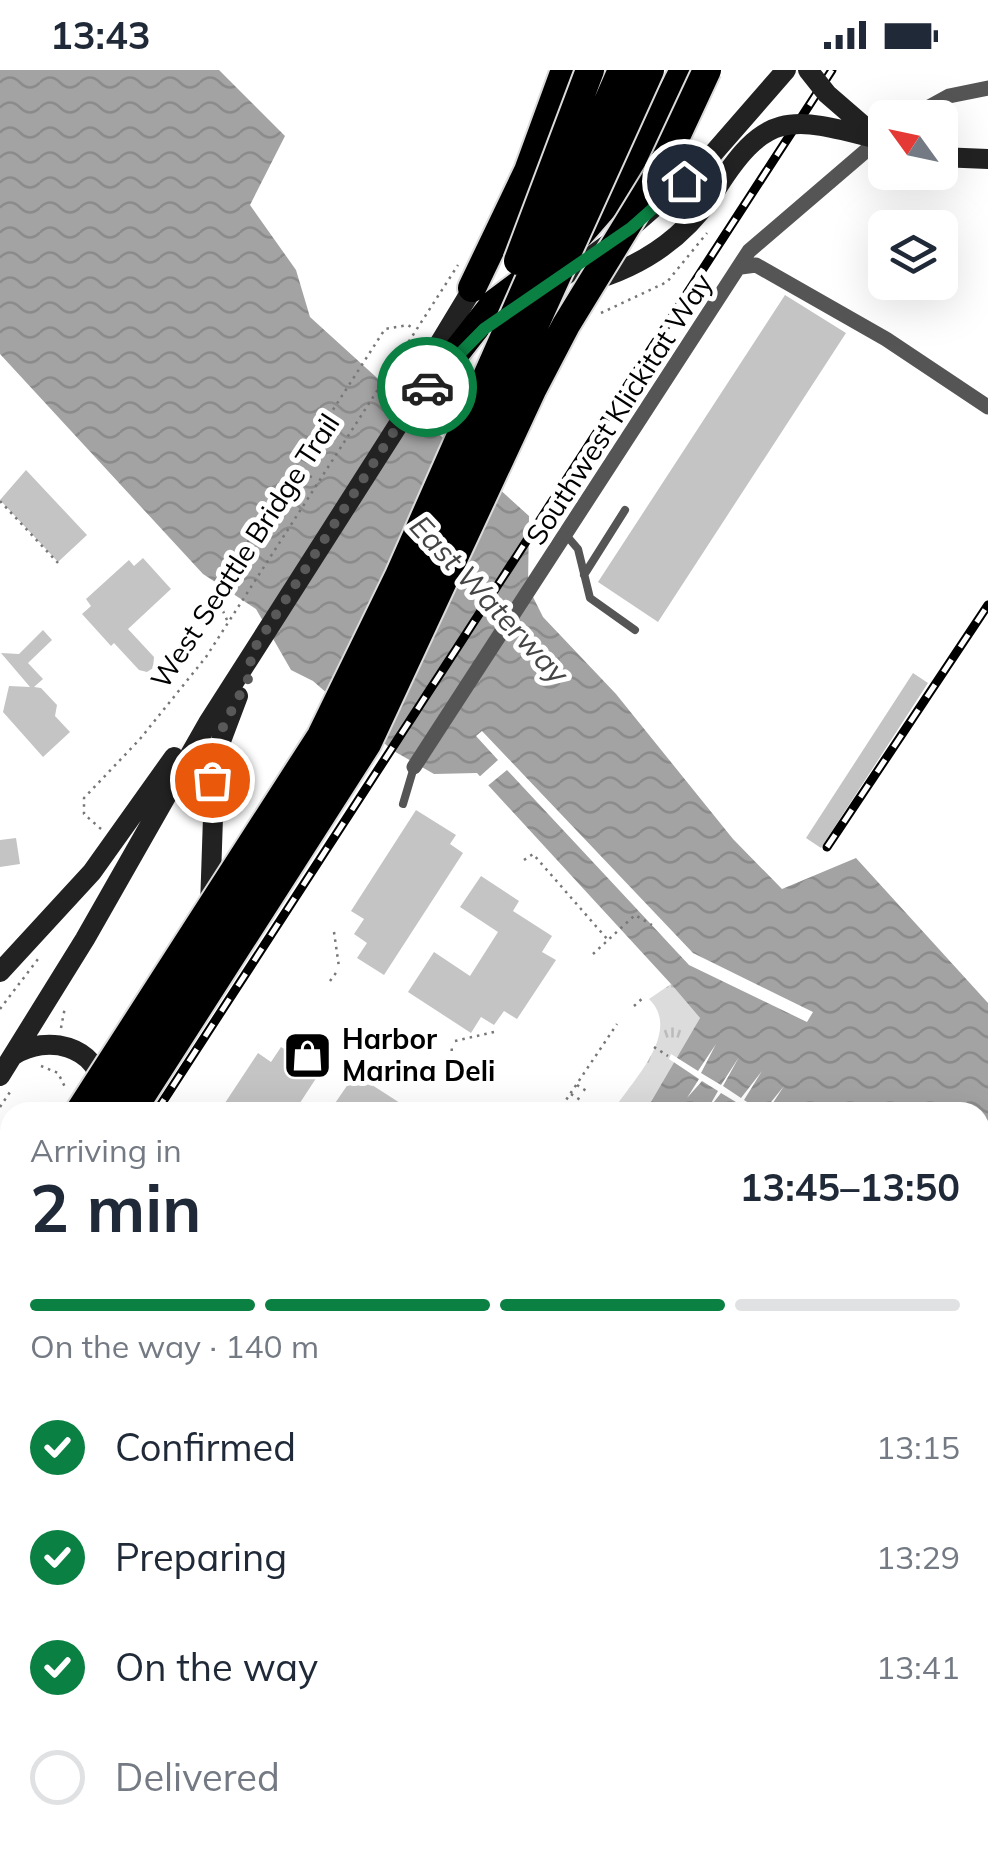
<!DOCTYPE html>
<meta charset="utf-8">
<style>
:root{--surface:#fff;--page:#f6f6f7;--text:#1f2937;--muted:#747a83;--line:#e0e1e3;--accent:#0b8043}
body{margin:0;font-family:Mulish,sans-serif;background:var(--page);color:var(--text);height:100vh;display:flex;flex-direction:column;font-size:38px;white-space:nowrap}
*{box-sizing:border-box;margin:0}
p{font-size:32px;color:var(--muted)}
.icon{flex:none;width:55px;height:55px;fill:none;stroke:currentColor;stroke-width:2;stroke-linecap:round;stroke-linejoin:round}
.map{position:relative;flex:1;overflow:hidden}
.panel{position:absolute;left:0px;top:1032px;width:990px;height:752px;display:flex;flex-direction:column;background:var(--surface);border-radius:30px 30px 0 0;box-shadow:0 10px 40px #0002}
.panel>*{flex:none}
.needle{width:65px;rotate:303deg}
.tools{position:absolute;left:868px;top:30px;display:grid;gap:20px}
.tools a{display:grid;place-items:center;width:90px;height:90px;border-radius:15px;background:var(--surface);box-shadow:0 10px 40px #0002;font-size:50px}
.pin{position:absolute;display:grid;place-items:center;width:85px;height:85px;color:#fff;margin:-42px;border:5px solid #fff;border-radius:50%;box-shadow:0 2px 10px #0007}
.courier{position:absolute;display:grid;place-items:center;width:100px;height:100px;margin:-50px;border:8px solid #0b8043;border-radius:50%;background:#fff;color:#222;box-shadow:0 2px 12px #0007}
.summary em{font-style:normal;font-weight:700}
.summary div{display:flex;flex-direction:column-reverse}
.summary{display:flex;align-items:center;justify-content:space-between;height:170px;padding:0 30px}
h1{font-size:65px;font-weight:700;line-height:75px}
.bar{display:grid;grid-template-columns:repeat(4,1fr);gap:15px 10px;align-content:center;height:120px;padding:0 30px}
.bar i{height:12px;border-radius:8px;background:var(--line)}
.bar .on{background:var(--accent)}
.bar p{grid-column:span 4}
ol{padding:0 30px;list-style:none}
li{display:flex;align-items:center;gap:30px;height:110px}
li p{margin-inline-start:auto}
li .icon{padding:10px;border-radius:50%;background:var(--accent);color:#fff;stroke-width:4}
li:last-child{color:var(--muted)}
li i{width:55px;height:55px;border:5px solid var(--line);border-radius:50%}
.status{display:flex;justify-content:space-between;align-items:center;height:70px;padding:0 50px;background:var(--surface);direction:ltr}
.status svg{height:28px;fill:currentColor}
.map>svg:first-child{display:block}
.park{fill:url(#park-tufts)}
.water{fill:url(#water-waves)}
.pier{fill:#fff}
.building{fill:#c4c4c4}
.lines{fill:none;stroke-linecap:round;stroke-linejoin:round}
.highway-casing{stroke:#dbdbdb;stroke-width:32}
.path{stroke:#777;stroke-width:2.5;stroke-dasharray:2.5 5;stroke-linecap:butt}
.lane{stroke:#555;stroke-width:8}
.street{stroke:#555;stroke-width:15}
.secondary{stroke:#222;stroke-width:20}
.highway{stroke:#000;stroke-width:28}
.rail-casing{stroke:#000;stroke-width:9}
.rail{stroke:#fff;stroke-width:5;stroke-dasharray:15;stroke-linecap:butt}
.highway-bridge-casing{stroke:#dbdbdb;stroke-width:32;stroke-linecap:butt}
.secondary-bridge{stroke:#222;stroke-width:20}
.highway-bridge{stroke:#000;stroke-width:28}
.done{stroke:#595959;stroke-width:10;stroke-dasharray:0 18}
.route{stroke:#0b8043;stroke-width:12}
.labels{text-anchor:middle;stroke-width:10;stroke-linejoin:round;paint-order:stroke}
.street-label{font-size:28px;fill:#000;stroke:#fff}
.poi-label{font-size:28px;font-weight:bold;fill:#000;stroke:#fff;text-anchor:start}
.water-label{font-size:30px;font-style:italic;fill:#444;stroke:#fff}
</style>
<div class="status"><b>13:43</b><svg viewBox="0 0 49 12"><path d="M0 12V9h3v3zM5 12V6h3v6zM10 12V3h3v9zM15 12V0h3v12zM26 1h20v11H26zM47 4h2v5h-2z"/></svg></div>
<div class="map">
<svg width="988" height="1784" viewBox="0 0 988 1784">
<defs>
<pattern id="park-tufts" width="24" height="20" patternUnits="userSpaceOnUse" patternTransform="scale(2.5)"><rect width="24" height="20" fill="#dcdcdc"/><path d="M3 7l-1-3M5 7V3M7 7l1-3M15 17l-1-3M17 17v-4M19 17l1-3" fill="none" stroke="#bbb"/></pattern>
<pattern id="water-waves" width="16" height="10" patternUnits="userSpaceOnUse" patternTransform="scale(2.5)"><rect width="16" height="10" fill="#a3a3a3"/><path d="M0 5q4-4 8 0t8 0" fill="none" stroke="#8b8b8b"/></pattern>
</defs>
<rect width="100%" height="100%" fill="#fff"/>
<path class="park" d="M671,914L700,948L645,1042H612C631,1012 683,962 649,929Z
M536,1775H766L771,1784H531Z"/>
<path class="water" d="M0,0H219L285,66L250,135L296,200L310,247L529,446L528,517L543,547L616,624L733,769L782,819L856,788L988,933V1784H771L766,1775H980V1042H645L700,948L671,914L477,703L434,704L392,680L313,611L291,600L256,539L203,504L0,284Z
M10,1386V1775H39V1784H0V1395Z"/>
<path class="pier" d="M482,661L693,883L813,942L807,952L689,895L507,700L485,718L477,709L498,690L476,666Z
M716,974L701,1003L721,1015L739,987L723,1016L741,1028L762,1001L744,1030L763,1042L784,1016L767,1042H751L743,1037L737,1042L741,1035L721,1023L706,1042L718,1021L702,1011L687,1028L699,1009L669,989L671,984L698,1001Z"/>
<path class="building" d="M785,225L846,263L658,552L598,512Z
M26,400L87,465L58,492L0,430Z
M143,488L171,519L128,559L154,587L153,598L147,602L139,600L114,573L111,576L82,544L91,536L86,529L129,490L134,496Z
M43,560L52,570L28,593L43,609L34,617L41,618L57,635L55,646L70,662L43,687L3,642L9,616L30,617L1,583L19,584Z
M913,603L928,613L821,778L806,768Z
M416,740L456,765L450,774L463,783L384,905L357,888L367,873L354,864L364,849L351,841Z
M16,768L20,794L0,797V770Z
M481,806L519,831L513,841L552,866L542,882L556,890L517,949L504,941L494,955L481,947L471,963L408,922L434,882L470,906L498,862L460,837Z
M304,970L330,987L294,1042H219L258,983L271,992L281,977L294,985Z
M355,1004L414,1042H329Z"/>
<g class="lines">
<defs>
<path id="highway" d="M579,165L626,111L684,0
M472,218L528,101L565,0
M443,299L495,233L535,203
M0,1165L10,1150
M0,1208L10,1192
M0,1246L10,1231"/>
</defs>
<use href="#highway" class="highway-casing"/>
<path class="path" d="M601,243L667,212L707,163
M297,398L316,410
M0,431L58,493
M227,550L215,523L385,259L408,255L414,259
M101,759L84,744V728L140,669L206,587L458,195
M524,790L533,784L608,870
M334,862L339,897
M593,884L635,845L652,855
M330,911L338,900
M634,936L645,926
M0,939L38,889
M61,958L65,937
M455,971L494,962
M654,977L668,986
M41,996L58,1003L66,1019
M451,996L452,974
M577,1015L588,1022
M571,1024L582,1031
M0,1037L10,1022
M558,1042L617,954
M0,1125L10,1105
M0,1386L10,1395
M711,1775L712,1777
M591,1784L606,1775"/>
<path class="lane" d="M566,465L578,479L590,528L635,560
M584,505L625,440
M403,734L414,697"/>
<path class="street" d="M909,48L949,26L988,18
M741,197L756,195L886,269L988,337
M414,697L749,181L882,67"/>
<path class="secondary" d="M940,87L988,89
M635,154L704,94L786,0
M587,212C639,198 681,171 712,126
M555,213L612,171
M210,837L215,687L238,626
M0,902L92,802L174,687
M14,985C47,964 96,975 103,1019
M0,1006L85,869L208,653L407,341L427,294L479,208"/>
<use href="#highway" class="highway"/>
<defs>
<path id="rail" d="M827,777L988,535
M156,1042L832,0
M0,1281L10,1269
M0,1311L10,1292
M0,1713L10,1774"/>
</defs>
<use href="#rail" class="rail-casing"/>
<use href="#rail" class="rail"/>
<defs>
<path id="highway-bridge" d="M518,191L590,0
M79,1042L321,666L399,506L622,0
M107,1042L298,749L353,656L650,0
M131,1042L367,674L532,320L566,255L659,103L707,0"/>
</defs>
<use href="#highway-bridge" class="highway-bridge-casing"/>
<path class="secondary-bridge" d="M808,0L827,24L872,63
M712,126C766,38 789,46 882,70"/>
<use href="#highway-bridge" class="highway-bridge"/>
</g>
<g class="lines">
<path class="done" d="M212,710L223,657L248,609L252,582L407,341L427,317"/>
<path class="route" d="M427,317L484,259L631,158L684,111"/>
</g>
<defs>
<symbol id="shop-square" viewBox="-11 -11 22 22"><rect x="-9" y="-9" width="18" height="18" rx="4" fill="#000" stroke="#fff"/><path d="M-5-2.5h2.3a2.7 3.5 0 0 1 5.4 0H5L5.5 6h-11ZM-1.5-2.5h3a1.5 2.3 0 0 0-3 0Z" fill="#fff"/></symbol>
</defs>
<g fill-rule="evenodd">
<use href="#shop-square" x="280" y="958" width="55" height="55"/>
</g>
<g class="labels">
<g class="street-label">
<text transform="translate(619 339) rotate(-57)" y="10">Southwest Klickitat Way</text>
<text transform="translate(245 481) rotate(-57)" y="10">West Seattle Bridge Trail</text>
</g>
<g class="poi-label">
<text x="342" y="979">Harbor<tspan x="342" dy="32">Marina Deli</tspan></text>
</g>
<g class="water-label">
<text transform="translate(489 530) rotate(47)" y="10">East Waterway</text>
</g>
</g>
</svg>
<div class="tools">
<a><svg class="needle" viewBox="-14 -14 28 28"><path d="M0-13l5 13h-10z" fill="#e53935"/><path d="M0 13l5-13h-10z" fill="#747a83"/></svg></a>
<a><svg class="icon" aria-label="layers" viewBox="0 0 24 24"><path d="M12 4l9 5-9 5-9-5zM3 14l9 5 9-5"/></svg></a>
</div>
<div class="pin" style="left:212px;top:710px;background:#ea580c"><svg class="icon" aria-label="bag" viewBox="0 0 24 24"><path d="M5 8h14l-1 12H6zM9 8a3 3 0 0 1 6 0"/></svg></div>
<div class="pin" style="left:684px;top:111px;background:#1f2937"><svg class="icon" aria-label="home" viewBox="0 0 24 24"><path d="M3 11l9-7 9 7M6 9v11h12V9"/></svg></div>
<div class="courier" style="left:427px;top:317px"><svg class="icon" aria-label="car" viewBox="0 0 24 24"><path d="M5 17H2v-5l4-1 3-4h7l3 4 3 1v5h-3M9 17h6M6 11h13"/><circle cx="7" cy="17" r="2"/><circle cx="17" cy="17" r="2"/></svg></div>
<section class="panel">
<div class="summary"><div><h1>2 min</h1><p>Arriving in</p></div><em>13:45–13:50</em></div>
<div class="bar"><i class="on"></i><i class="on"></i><i class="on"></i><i></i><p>On the way · 140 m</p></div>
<ol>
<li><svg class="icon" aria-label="check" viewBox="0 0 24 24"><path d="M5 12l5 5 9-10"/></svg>Confirmed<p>13:15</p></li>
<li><svg class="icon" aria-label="check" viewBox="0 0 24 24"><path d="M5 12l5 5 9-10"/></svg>Preparing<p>13:29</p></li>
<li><svg class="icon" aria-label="check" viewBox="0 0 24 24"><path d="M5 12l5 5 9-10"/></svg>On the way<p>13:41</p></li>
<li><i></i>Delivered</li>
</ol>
</section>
</div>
